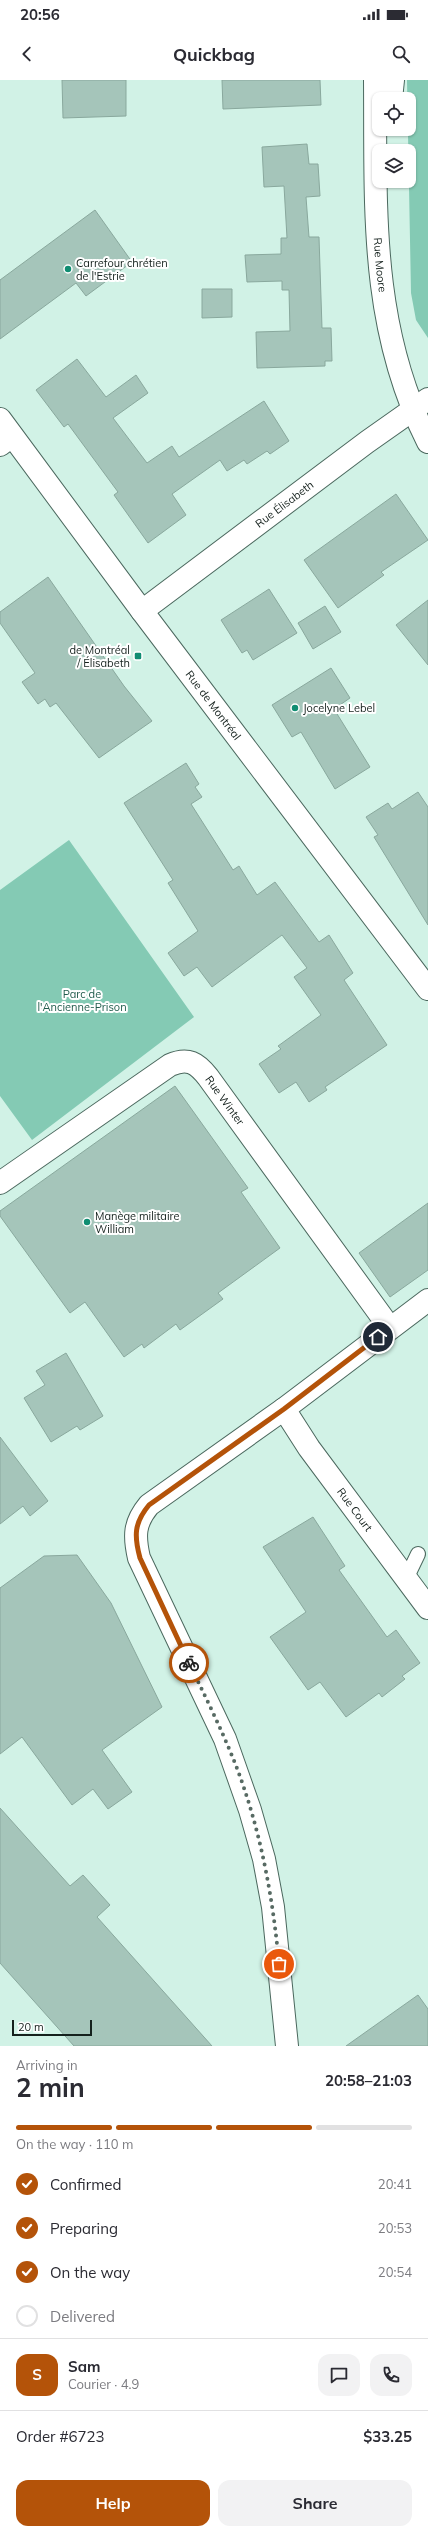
<!DOCTYPE html>
<meta charset="utf-8">
<style>
:root{--surface:#fff;--page:#f2f2f3;--text:#2b2b33;--muted:#7c7c81;--line:#e1e1e2;--accent:#b45309}
body{margin:0;font-family:Mulish,sans-serif;background:var(--page);color:var(--text);height:100vh;display:flex;flex-direction:column;font-size:15px;white-space:nowrap}
*{box-sizing:border-box;margin:0}
p{font-size:13px;color:var(--muted)}
.icon{flex:none;width:22px;height:22px;fill:none;stroke:currentColor;stroke-width:2;stroke-linecap:round;stroke-linejoin:round}
.map{position:relative;height:1966px;overflow:hidden}
.details{display:flex;flex-direction:column;background:var(--surface);flex:1}
.details>*{flex:none}
.buttons{position:absolute;left:372px;top:12px;display:grid;gap:8px}
.buttons a{display:grid;place-items:center;width:44px;height:44px;border-radius:8px;background:var(--surface);box-shadow:0 1px 3px #0004;font-size:20px}
.scale{position:absolute;left:12px;bottom:10px;width:80px;box-sizing:border-box;padding-left:4px;border:2px solid #15211d;border-top:0;font-size:11px;line-height:14px;white-space:nowrap;color:#15211d;-webkit-text-stroke:3px #fff;paint-order:stroke}
.pin{position:absolute;display:grid;place-items:center;width:34px;height:34px;color:#fff;margin:-17px;border:2px solid #fff;border-radius:50%;box-shadow:0 1px 4px #0007}
.courier{position:absolute;display:grid;place-items:center;width:40px;height:40px;margin:-20px;border:3px solid #b45309;border-radius:50%;background:#fff;color:#222;box-shadow:0 1px 5px #0007}
.summary em{font-style:normal;font-weight:700}
.summary div{display:flex;flex-direction:column-reverse}
.summary{display:flex;align-items:center;justify-content:space-between;height:68px;padding:0 16px}
h1{font-size:26px;font-weight:700;line-height:30px}
.bar{display:grid;grid-template-columns:repeat(4,1fr);gap:6px 4px;align-content:center;height:48px;padding:0 16px}
.bar i{height:5px;border-radius:3px;background:var(--line)}
.bar .active{background:var(--accent)}
.bar p{grid-column:span 4}
.line{display:flex;align-items:center;gap:10px;padding:0 16px;border-top:1px solid var(--line)}
.line div{flex:1}
.round{display:grid;place-items:center;flex:none;width:42px;height:42px;border-radius:12px;background:var(--page)}
ol{padding:0 16px;list-style:none}
li{display:flex;align-items:center;gap:12px;height:44px}
li p{margin-inline-start:auto}
li .icon{padding:4px;border-radius:50%;background:var(--accent);color:#fff;stroke-width:4}
li:last-child{color:var(--muted)}
li i{width:22px;height:22px;border:2px solid var(--line);border-radius:50%}
.button{display:flex;gap:8px;margin-top:auto;padding:8px 16px}
.button a{flex:1;height:46px;border-radius:12px;background:var(--accent);color:#fff;font-size:16px;font-weight:700;line-height:46px;text-align:center}
.button a+a{background:var(--page);color:var(--text)}
.status{display:flex;justify-content:space-between;align-items:center;height:28px;padding:0 20px;background:var(--surface);direction:ltr}
.status svg{height:11px;fill:currentColor}
header{display:flex;justify-content:space-between;align-items:center;height:52px;padding:0 16px;background:var(--surface);font-size:18px;font-weight:700}
.map>svg:first-child{display:block}
.green{fill:#84cab4}
.building{fill:#a5c5ba;stroke:#89a89d}
.lines{fill:none;stroke-linecap:round;stroke-linejoin:round}
.service-casing{stroke:#4b685e;stroke-width:16}
.minor-casing{stroke:#4b685e;stroke-width:24}
.tertiary-casing{stroke:#4b685e;stroke-width:24}
.service{stroke:#fff;stroke-width:14}
.minor{stroke:#fff;stroke-width:22}
.tertiary{stroke:#fff;stroke-width:22}
.done{stroke:#576a63;stroke-width:4;stroke-dasharray:0 7.2}
.route{stroke:#b45309;stroke-width:5}
.poi-dot{fill:#108d72;stroke:#fff;stroke-width:1.5}
.labels{text-anchor:middle;stroke-width:4;stroke-linejoin:round;paint-order:stroke}
.poi-label{font-size:11px;fill:#15211d;stroke:#fff;text-anchor:start}
.street-label{font-size:11px;fill:#15211d;stroke:#fff}
.park-label{font-size:11px;fill:#1f5b4b;stroke:#fff}
</style>
<div class="status"><b>20:56</b><svg viewBox="0 0 49 12"><path d="M0 12V9h3v3zM5 12V6h3v6zM10 12V3h3v9zM15 12V0h3v12zM26 1h20v11H26zM47 4h2v5h-2z"/></svg></div>
<header><svg class="icon" aria-label="back" viewBox="0 0 24 24"><path d="M15 5l-7 7 7 7"/></svg>Quickbag<svg class="icon" aria-label="search" viewBox="0 0 24 24"><circle cx="10" cy="10" r="6"/><path d="M15 15l6 6"/></svg></header>
<div class="map">
<svg width="428" height="1966" viewBox="0 0 428 1966">
<rect width="100%" height="100%" fill="#d1f2e6"/>
<path class="green" d="M407,0H428V258L416,240L411,213Z
M69,760L194,937L32,1060L0,1016V810Z"/>
<path class="building" d="M62,0H126V36L63,38Z
M222,0H320L321,25L223,29Z
M307,64L309,84H318L320,116L306,117L309,157H319L322,248H331L332,281H325V286L257,288L256,252L290,251L289,210H282V201L247,202L245,175L281,174V158H287L284,106L264,107L262,67Z
M95,130L132,182L86,216L76,203L0,259V200Z
M202,209H232V237L202,238Z
M77,279L106,317L136,295L148,313L113,338L147,383L172,366L179,377L264,321L289,361L270,374L267,371L247,384L244,380L227,391L220,380L172,414L186,435L148,463L114,415L118,412L68,344L64,347L36,310Z
M396,414L428,460L381,492L384,495L338,528L304,480Z
M48,497L124,606L152,641L99,678L56,623L50,627L45,619L38,624L22,602L35,593L0,543V532Z
M269,509L297,553L253,580L247,570L242,573L221,540Z
M428,520V585L396,545Z
M325,526L341,552L313,569L298,543Z
M331,588L350,618L334,629L370,687L335,709L301,652L292,657L272,625Z
M186,683L199,704L195,707L202,717L191,724L233,790L239,786L257,815L275,802L319,862L329,855L353,893L344,900L387,965L325,1007L327,1010L309,1022L296,1002L279,1013L259,984L281,969L278,966L321,935L294,897L307,888L282,855L212,907L197,887L184,896L168,873L198,851L168,803L173,800L124,723Z
M418,712L428,727V845L374,757L378,755L366,737L388,723L392,729Z
M175,1006L248,1108L241,1112L280,1168L218,1213L223,1219L180,1250L176,1244L144,1268L142,1264L124,1277L85,1222L70,1233L0,1136V1131Z
M428,1123V1190L390,1217L359,1173Z
M66,1273L103,1336L80,1350L77,1346L51,1362L24,1318L45,1305L36,1291Z
M0,1357L48,1421L30,1436L23,1426L0,1444Z
M313,1437L345,1486L339,1490L387,1557L396,1550L420,1583L402,1596L405,1599L382,1617L379,1613L346,1637L320,1602L308,1610L270,1557L306,1532L263,1467Z
M77,1475L111,1523L162,1627L102,1670L132,1712L108,1729L93,1709L72,1725L22,1657L0,1674V1508L44,1476Z
M0,1728L70,1806L83,1795L110,1825L97,1837L212,1966H74L0,1883Z
M418,1915L428,1929V1966H346Z"/>
<g class="lines">
<defs>
<path id="service" d="M406,1499L418,1474"/>
<g id="minor">
<path d="M0,365L12,356"/>
<path id="s1" d="M142,531L367,362L428,319"/>
<path id="s2" d="M0,1103L170,985C188,977 197,983 208,997L390,1248"/>
<path id="s3" d="M284,1329L309,1368L428,1528"/>
<path d="M287,1966L273,1827L264,1779L250,1730L225,1659L139,1478C134,1456 134,1443 149,1425L284,1329L428,1220"/>
</g>
<g id="tertiary">
<path id="s4" d="M375,0C376,127 369,245 428,362"/>
<path d="M391,19L393,0"/>
<path id="s5" d="M0,339L142,531L428,909"/>
</g>
</defs>
<use href="#service" class="service-casing"/>
<use href="#minor" class="minor-casing"/>
<use href="#tertiary" class="tertiary-casing"/>
<use href="#service" class="service"/>
<use href="#minor" class="minor"/>
<use href="#tertiary" class="tertiary"/>
</g>
<g class="lines">
<path class="done" d="M189,1583C206,1618 224,1654 238,1691C261,1753 273,1818 279,1884"/>
<path class="route" d="M189,1583L140,1478C134,1456 134,1443 149,1425L284,1329L378,1257"/>
</g>
<g class="poi-dot">
<circle cx="68" cy="189" r="4"/>
<rect x="134" y="572" width="8" height="8" rx="2"/>
<circle cx="295" cy="628" r="4"/>
<circle cx="87" cy="1142" r="4"/>
</g>
<g class="labels">
<g class="poi-label">
<text x="76" y="187">Carrefour chrétien<tspan x="76" dy="13">de l'Estrie</tspan></text>
<text x="130" y="574" text-anchor="end">de Montréal<tspan x="130" dy="13">/ Élisabeth</tspan></text>
<text x="303" y="632">Jocelyne Lebel</text>
<text x="95" y="1140">Manège militaire<tspan x="95" dy="13">William</tspan></text>
</g>
<g class="street-label">
<text dy="4" stroke="none"><textPath href="#s4" startOffset="185">Rue Moore</textPath></text>
<text dy="4" stroke="none"><textPath href="#s1" startOffset="178">Rue Élisabeth</textPath></text>
<text dy="4" stroke="none"><textPath href="#s5" startOffset="357">Rue de Montréal</textPath></text>
<text dy="4" stroke="none"><textPath href="#s2" startOffset="280">Rue Winter</textPath></text>
<text dy="4" stroke="none"><textPath href="#s3" startOffset="123">Rue Court</textPath></text>
</g>
<g class="park-label">
<text x="82" y="918">Parc de<tspan x="82" dy="13">l'Ancienne-Prison</tspan></text>
</g>
</g>
</svg>
<div class="buttons">
<a><svg class="icon" aria-label="locate" viewBox="0 0 24 24"><circle cx="12" cy="12" r="6"/><path d="M12 2v4M12 18v4M2 12h4M18 12h4"/></svg></a>
<a><svg class="icon" aria-label="layers" viewBox="0 0 24 24"><path d="M12 4l9 5-9 5-9-5zM3 14l9 5 9-5"/></svg></a>
</div>
<div class="scale">20 m</div>
<div class="pin" style="left:279px;top:1884px;background:#ea580c"><svg class="icon" aria-label="bag" viewBox="0 0 24 24"><path d="M5 8h14l-1 12H6zM9 8a3 3 0 0 1 6 0"/></svg></div>
<div class="pin" style="left:378px;top:1257px;background:#1f2937"><svg class="icon" aria-label="home" viewBox="0 0 24 24"><path d="M3 11l9-7 9 7M6 9v11h12V9"/></svg></div>
<div class="courier" style="left:189px;top:1583px"><svg class="icon" aria-label="bike" viewBox="0 0 24 24"><circle cx="6" cy="16" r="4"/><circle cx="18" cy="16" r="4"/><path d="M6 16l4-8h5l3 8M10 8l3 8H6M13 5h3"/></svg></div>
</div>
<section class="details">
<div class="summary"><div><h1>2 min</h1><p>Arriving in</p></div><em>20:58–21:03</em></div>
<div class="bar"><i class="active"></i><i class="active"></i><i class="active"></i><i></i><p>On the way · 110 m</p></div>
<ol>
<li><svg class="icon" aria-label="check" viewBox="0 0 24 24"><path d="M5 12l5 5 9-10"/></svg>Confirmed<p>20:41</p></li>
<li><svg class="icon" aria-label="check" viewBox="0 0 24 24"><path d="M5 12l5 5 9-10"/></svg>Preparing<p>20:53</p></li>
<li><svg class="icon" aria-label="check" viewBox="0 0 24 24"><path d="M5 12l5 5 9-10"/></svg>On the way<p>20:54</p></li>
<li><i></i>Delivered</li>
</ol>
<div class="line" style="height:72px"><b class="round" style="background:var(--accent);color:#fff">S</b><div><b>Sam</b><p>Courier · 4.9</p></div><a class="round"><svg class="icon" aria-label="chat" viewBox="0 0 24 24"><path d="M4 5h16v11H9l-5 4z"/></svg></a><a class="round"><svg class="icon" aria-label="phone" viewBox="0 0 24 24"><path d="M5 4h4l2 5-3 2q2 4 5 5l2-3 5 2v4C11 20 4 13 5 4z"/></svg></a></div>
<div class="line" style="height:52px"><div>Order #6723</div><b>$33.25</b></div>
<div class="button"><a>Help</a><a>Share</a></div>
</section>
